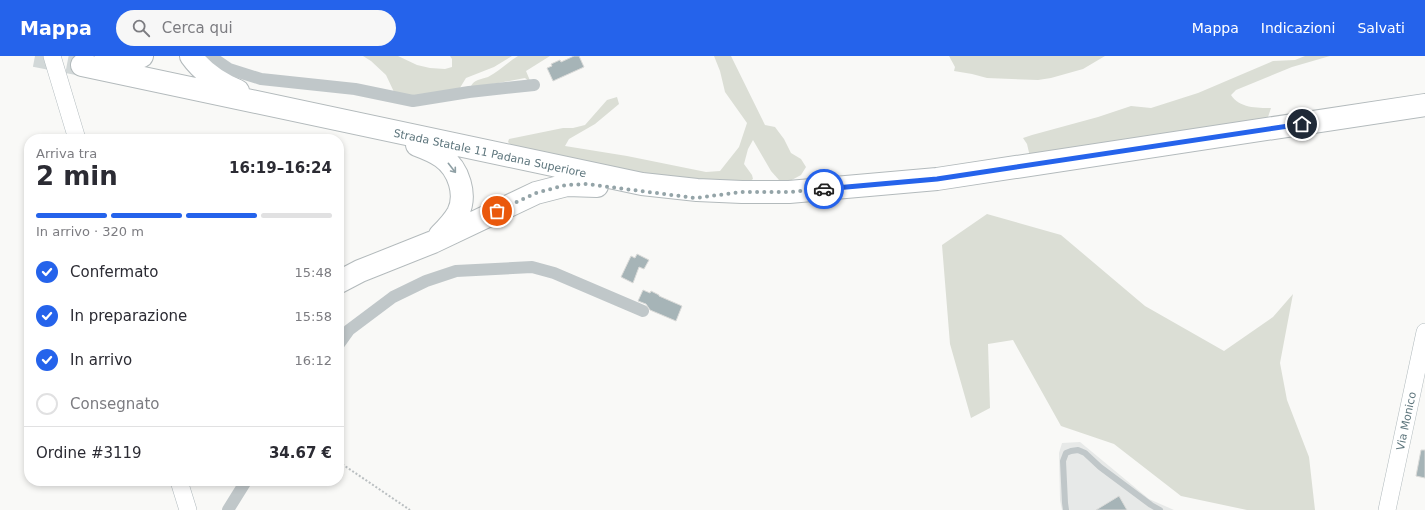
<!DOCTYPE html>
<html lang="it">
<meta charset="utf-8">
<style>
:root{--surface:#fff;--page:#f7f7f7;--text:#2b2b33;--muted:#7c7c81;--line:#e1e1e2;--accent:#2563eb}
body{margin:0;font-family:"DejaVu Sans",sans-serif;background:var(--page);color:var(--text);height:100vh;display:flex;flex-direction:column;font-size:15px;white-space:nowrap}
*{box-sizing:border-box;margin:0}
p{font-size:13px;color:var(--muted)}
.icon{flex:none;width:22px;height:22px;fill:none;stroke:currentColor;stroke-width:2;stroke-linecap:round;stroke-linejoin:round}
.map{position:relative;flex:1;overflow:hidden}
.side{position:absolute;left:24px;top:78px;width:320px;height:352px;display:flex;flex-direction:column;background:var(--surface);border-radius:16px;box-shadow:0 2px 6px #0003}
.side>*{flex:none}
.pin{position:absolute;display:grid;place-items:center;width:34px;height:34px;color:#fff;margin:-17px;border:2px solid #fff;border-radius:50%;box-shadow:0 1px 4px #0007}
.courier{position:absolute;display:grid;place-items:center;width:40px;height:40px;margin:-20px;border:3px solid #2563eb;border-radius:50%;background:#fff;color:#222;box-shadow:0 1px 5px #0007}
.head em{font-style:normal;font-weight:700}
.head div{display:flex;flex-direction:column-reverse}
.head{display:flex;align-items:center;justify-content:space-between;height:68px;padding:0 12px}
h1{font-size:26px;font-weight:700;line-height:30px}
.bar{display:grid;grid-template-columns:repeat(4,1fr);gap:6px 4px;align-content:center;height:48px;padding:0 12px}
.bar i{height:5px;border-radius:3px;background:var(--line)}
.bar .selected{background:var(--accent)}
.bar p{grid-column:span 4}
.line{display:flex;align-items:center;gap:10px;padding:0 12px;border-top:1px solid var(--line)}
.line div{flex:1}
ol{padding:0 12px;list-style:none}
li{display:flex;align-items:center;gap:12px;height:44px}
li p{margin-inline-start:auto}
li .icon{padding:4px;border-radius:50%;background:var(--accent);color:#fff;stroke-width:4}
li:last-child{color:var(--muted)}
li i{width:22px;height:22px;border:2px solid var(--line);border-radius:50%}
header{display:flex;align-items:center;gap:24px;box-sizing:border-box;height:56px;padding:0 20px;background:var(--accent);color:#fff}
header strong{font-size:19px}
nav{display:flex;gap:22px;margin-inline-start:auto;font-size:14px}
.search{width:280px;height:36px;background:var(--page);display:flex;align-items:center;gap:10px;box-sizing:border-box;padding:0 14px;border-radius:22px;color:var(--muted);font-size:15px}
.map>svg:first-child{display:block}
.built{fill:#e7e9e8}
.green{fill:#dbded5}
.building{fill:#a6b4b7;stroke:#dbdbd9}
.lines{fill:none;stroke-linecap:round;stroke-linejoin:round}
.highway-tunnel{stroke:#d2d8d8;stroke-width:22;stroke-dasharray:22 11;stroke-linecap:butt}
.secondary-casing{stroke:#b2bbbe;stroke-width:18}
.highway-casing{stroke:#b3babc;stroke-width:24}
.path{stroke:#babfc1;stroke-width:2;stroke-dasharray:2 2;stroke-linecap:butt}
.lane{stroke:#c0c7c9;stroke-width:6}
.street{stroke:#c0c7c9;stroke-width:12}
.secondary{stroke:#fff;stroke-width:17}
.highway{stroke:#fff;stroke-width:22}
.oneway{stroke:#8e9fa4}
.done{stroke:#94a4a8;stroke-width:4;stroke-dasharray:0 7.2}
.route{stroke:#2563eb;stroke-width:5}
.labels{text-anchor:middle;stroke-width:4;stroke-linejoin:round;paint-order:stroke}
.street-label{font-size:11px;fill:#5e767d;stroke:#fff}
</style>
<header>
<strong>Mappa</strong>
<div class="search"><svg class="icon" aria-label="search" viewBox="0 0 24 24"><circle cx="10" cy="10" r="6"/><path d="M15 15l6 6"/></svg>Cerca qui</div>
<nav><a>Mappa</a><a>Indicazioni</a><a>Salvati</a></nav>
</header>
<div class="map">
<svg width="1425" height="454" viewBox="0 0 1425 454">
<rect width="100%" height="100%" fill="#f9f9f7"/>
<path class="built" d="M1080,386L1149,443L1174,454H1062L1060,444L1059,397L1062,387Z"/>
<path class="green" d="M363,0H398L417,9L430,12L445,13L452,11V3L450,0H512L494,11L466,22L458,35L415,41L394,36L386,19L371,5Z
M518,0H550L526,15L531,27L525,22L472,32L471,30C474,24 481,23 488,21C498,16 508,6 518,0Z
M714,0H731L765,69L775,71L784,83L791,97L801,103L806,111L801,119L788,126L779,124L771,115L753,84L748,93L744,108L752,119L753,123L746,128L649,119L513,91L508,86L509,83L563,72H573L585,69L607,44L617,41L619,48L595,68L569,83L565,90L627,100L706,116L720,115L739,91L747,67L725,36L720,15Z
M949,0H1105L1083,13L1051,22L1038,24L987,22L972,18L954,15L955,11Z
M1305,0H1330L1292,11L1236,34L1231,39C1239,52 1257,52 1271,52L1265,70L1031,105L1027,88L1023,82L1032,79L1098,61L1131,50L1151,52L1198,37L1273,5L1295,4Z
M987,158L1061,179L1145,250L1224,295L1273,261L1293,238L1280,307L1287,344L1309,401L1315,454H1247L1181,440L1114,388L1061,370L1013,284L988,288L990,352L971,362L950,288L942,189Z"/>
<path class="building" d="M574,0H579L584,11L553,25L547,12L552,10L551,8L560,4L561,6Z
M637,198L649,204L644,213L639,211L633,227L621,221L631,200L635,202Z
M643,234L650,237L651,235L659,239V240L682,250L676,265L650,254L646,248L638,245Z
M1421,394H1425V422L1416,420Z
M1119,440L1127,454H1096Z"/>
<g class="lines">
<path class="highway-tunnel" d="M35,0L82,9"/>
<defs>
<path id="secondary" d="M52,0L77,83
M179,425L188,454
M1387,454L1425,276"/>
<path id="highway" d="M191,0C203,17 219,27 238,35
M103,8L127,6L142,0
M82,9L642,128L697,134L742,136H789L937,123L1425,49
M417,89C425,92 435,96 442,101C459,113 467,139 458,157C453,166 446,173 440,179
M339,226L360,215L433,186L536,137L567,129L597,130"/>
</defs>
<use href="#secondary" class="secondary-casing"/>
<use href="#highway" class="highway-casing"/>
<path class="path" d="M339,406L410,454"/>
<path class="lane" d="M1066,454L1065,447L1063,405L1066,397L1071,395L1078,394L1085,397L1100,411L1151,449L1160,454"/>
<path class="street" d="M210,0L229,13L261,23L355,33L413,45L469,36L534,29
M339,288L349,274L393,241L426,225L456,215L532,211L554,217L643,255
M228,454L246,425"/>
<use href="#secondary" class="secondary"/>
<use href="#highway" class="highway"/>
</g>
<defs><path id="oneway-shaft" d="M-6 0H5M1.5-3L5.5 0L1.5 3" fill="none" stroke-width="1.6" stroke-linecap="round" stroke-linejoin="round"/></defs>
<use class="oneway" href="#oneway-shaft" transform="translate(452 112) rotate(52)"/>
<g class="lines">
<path class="done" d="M497,155L536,137L566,129L586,128L695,142L742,136H789L824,133"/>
<path class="route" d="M824,133L937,123L1302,68"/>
</g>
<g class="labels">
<g class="street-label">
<text transform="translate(490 97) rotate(12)" y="4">Strada Statale 11 Padana Superiore</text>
<text transform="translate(1406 365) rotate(-78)" y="4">Via Monico</text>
</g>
</g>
</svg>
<div class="pin" style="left:497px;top:155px;background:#ea580c"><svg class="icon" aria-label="bag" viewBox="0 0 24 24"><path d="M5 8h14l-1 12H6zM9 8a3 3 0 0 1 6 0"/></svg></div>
<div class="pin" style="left:1302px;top:68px;background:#1f2937"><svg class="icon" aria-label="home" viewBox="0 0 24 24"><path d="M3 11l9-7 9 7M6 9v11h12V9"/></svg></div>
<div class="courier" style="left:824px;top:133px"><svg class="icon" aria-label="car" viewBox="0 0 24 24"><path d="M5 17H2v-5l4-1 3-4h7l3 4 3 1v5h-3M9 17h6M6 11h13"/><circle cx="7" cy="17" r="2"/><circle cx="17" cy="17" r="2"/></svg></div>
<section class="side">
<div class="head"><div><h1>2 min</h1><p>Arriva tra</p></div><em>16:19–16:24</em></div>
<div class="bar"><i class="selected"></i><i class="selected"></i><i class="selected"></i><i></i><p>In arrivo · 320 m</p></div>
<ol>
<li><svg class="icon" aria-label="check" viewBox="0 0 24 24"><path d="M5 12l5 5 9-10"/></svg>Confermato<p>15:48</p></li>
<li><svg class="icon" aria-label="check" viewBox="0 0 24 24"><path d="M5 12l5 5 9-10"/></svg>In preparazione<p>15:58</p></li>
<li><svg class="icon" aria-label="check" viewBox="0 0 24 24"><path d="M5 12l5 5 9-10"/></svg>In arrivo<p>16:12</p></li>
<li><i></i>Consegnato</li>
</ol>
<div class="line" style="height:52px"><div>Ordine #3119</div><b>34.67 €</b></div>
</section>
</div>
